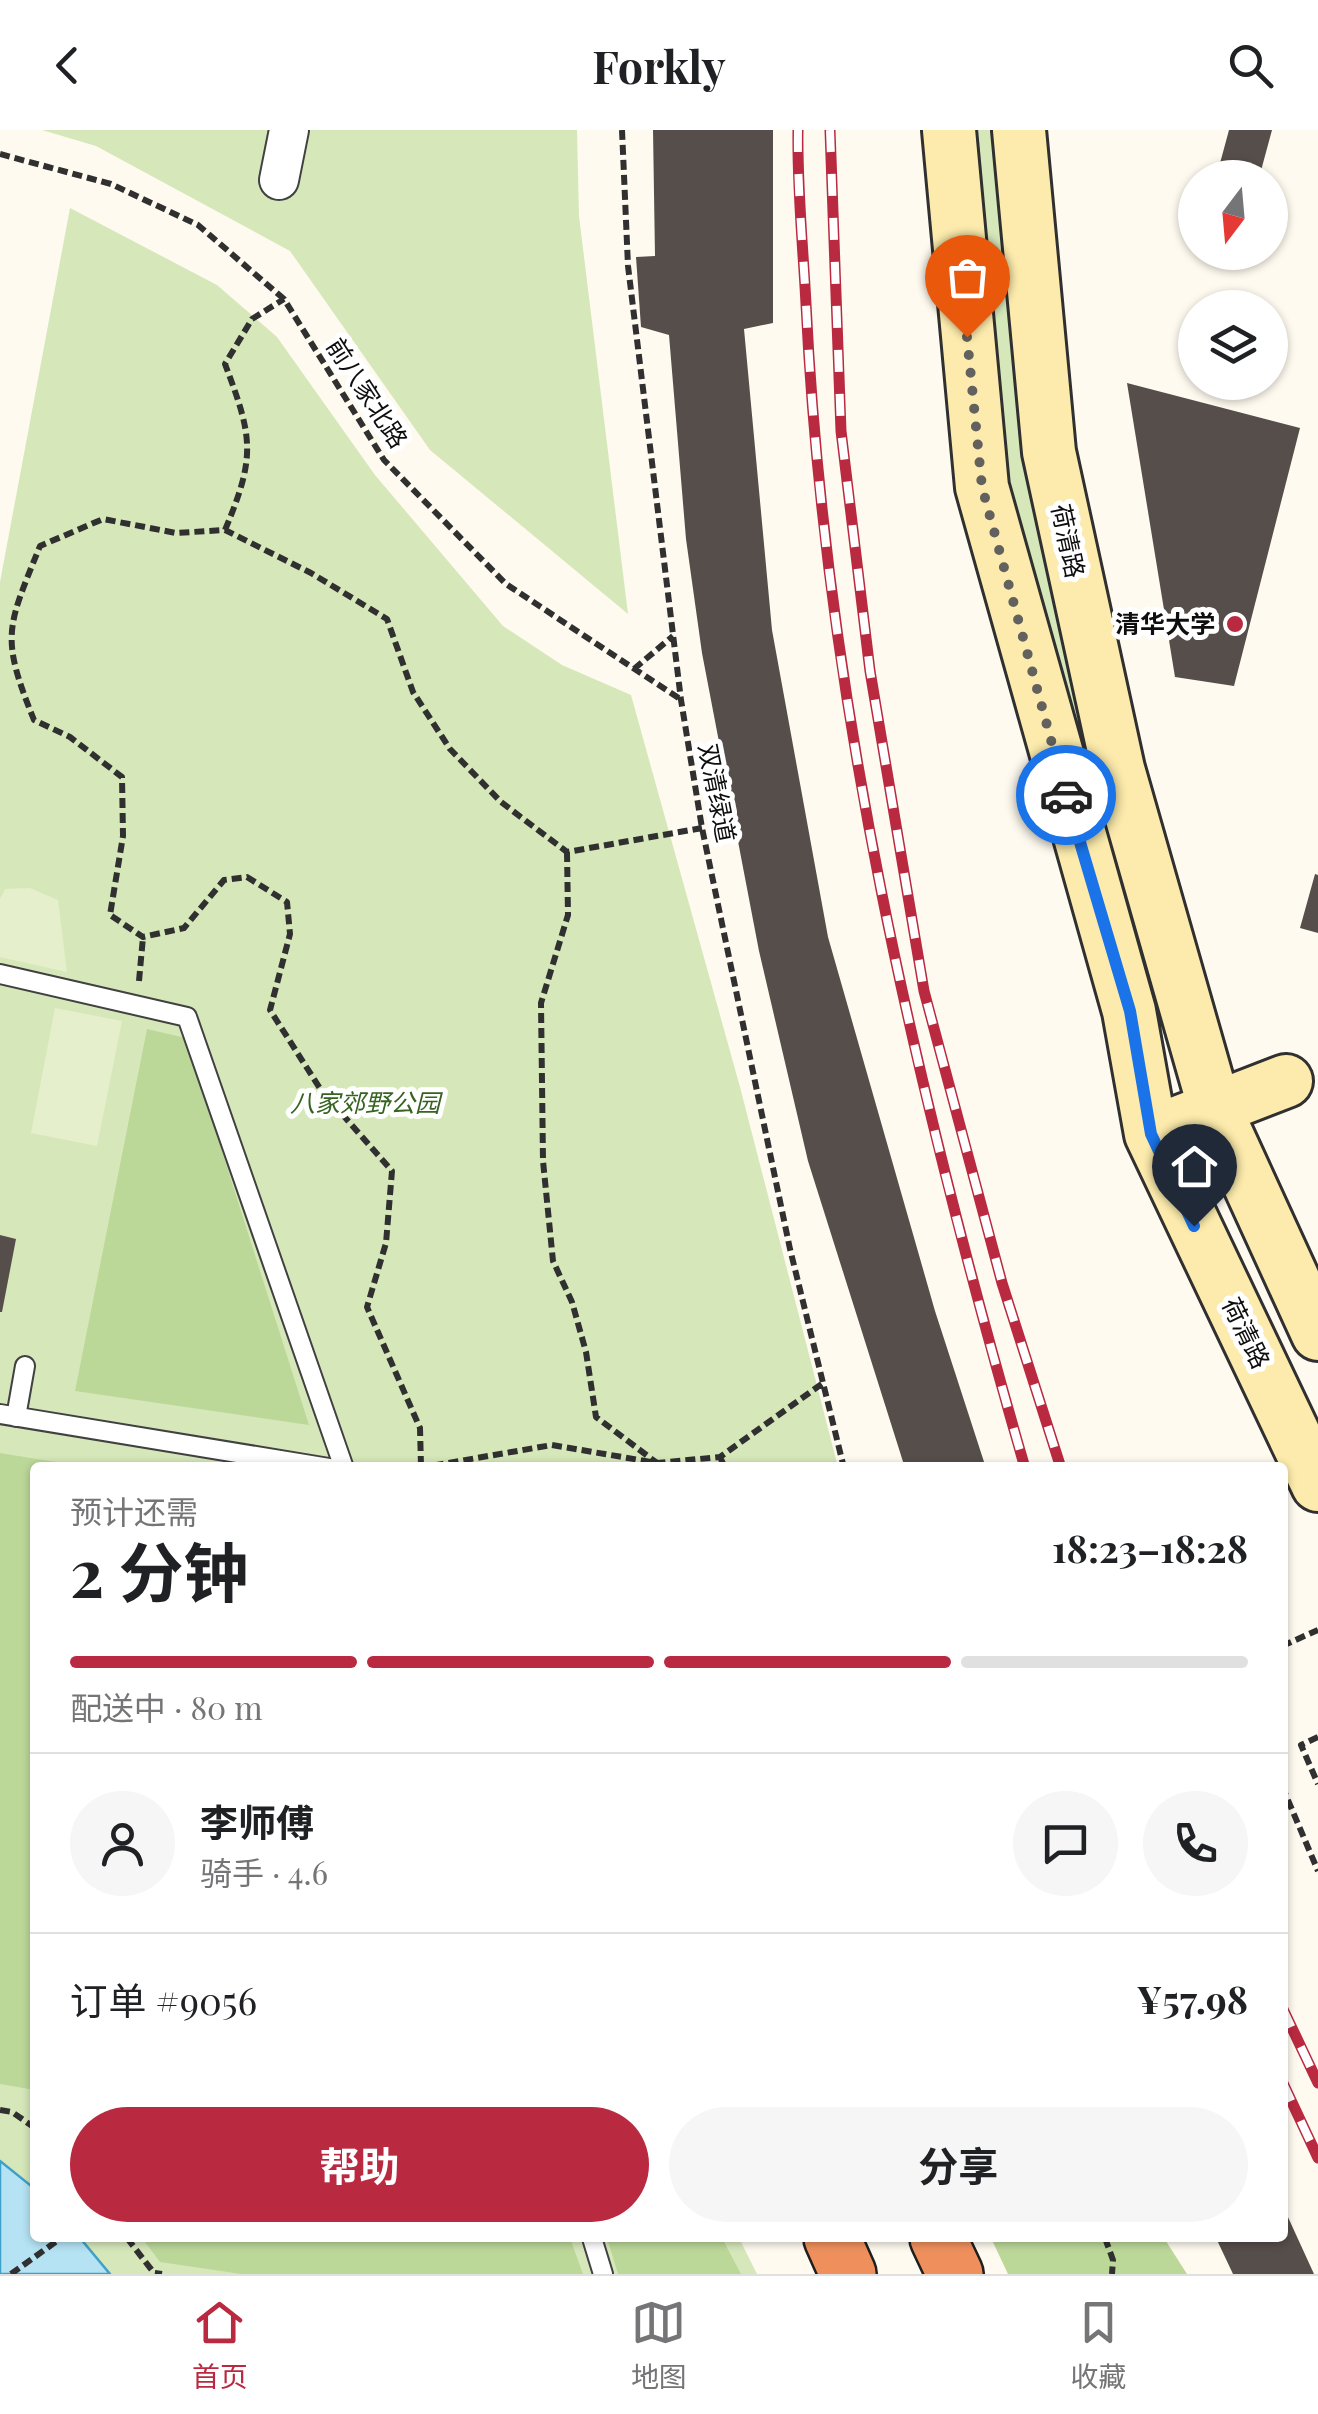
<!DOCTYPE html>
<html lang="zh">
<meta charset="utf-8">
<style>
:root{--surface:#fff;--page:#f6f6f6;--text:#202124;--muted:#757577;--line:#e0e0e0;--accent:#b92a40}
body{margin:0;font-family:"Playfair Display","Noto Sans SC",serif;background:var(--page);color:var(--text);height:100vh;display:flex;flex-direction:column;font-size:38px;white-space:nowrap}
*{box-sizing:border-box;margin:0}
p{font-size:32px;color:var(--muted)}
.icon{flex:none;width:55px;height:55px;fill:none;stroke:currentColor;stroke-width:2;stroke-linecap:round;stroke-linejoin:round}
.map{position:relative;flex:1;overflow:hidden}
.drawer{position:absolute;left:30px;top:1332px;width:1258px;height:780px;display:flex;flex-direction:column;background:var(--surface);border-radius:10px;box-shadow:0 2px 8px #0004}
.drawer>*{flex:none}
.needle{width:65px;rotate:196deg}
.buttons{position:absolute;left:1178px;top:30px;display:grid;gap:20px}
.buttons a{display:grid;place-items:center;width:110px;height:110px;border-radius:50%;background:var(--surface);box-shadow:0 2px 8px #0004;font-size:50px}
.pin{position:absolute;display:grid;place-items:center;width:85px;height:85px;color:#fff;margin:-102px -42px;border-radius:50% 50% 50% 0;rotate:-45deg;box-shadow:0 0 10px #0007}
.pin .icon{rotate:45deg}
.courier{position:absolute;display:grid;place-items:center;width:100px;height:100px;margin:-50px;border:8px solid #1a73e8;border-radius:50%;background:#fff;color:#222;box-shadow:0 2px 12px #0007}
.overview em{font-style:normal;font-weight:700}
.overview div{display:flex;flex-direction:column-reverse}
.overview{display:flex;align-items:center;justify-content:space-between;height:170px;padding:0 40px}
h1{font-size:65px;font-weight:700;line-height:75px}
.bar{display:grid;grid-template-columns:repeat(4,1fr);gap:15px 10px;align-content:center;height:120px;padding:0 40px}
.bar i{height:12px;border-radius:8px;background:var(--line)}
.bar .current{background:var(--accent)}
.bar p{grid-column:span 4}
.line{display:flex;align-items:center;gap:25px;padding:0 40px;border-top:2px solid var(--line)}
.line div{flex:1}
.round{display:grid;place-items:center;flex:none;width:105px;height:105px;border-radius:52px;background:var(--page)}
.primary-button{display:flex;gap:20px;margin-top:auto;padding:20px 40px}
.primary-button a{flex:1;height:115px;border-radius:60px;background:var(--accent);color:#fff;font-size:40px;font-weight:700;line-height:115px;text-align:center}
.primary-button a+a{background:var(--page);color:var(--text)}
header{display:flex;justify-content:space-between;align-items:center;height:130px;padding:0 40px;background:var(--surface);font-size:45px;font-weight:700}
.tabs{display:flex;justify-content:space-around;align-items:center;height:140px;border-top:2px solid var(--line);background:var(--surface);font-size:28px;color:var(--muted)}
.tabs a{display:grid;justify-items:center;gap:5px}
.tabs .current{color:var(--accent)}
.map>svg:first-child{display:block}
.green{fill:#d6e8ba}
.forest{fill:#bcd899}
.pitch{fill:#e6efcb}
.water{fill:#b5e3f4;stroke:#3fa0c8;stroke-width:2.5}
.building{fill:#564e4a}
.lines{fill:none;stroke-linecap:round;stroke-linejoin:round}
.service-casing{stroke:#414141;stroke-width:22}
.minor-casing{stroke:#414141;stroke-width:42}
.secondary-casing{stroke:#303030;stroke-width:58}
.motorway-casing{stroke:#1f1f1f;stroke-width:60}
.path{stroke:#303030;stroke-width:6;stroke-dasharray:10 5;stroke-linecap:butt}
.service{stroke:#fff;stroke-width:18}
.minor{stroke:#fff;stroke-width:38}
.secondary{stroke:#fcebac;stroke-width:52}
.motorway{stroke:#ef905c;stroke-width:55}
.rail-casing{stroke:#b92a40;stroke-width:11}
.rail{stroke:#fff;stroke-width:8;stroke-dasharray:22;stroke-linecap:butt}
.done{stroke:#62615d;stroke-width:10;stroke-dasharray:0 18}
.route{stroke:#1a73e8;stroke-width:12}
.poi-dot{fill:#b92a40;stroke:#fff;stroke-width:4}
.labels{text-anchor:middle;stroke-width:10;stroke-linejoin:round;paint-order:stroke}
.street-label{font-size:25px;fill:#0e0e0e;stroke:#fff}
.poi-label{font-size:25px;font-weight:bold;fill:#0e0e0e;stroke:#fff;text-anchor:end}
.park-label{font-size:25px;font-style:italic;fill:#356320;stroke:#fff}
</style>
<header><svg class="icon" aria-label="back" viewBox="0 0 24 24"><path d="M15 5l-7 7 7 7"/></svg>Forkly<svg class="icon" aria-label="search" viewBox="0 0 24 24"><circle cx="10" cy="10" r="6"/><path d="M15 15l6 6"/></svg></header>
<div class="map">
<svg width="1318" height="2144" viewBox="0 0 1318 2144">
<rect width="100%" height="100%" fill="#fefaef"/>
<path class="green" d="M42,0H577L579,86L628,484L430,320L290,121L96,16Z
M968,0H1013L1151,823L1137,822L1009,374Z
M70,78L217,155L277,207L375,345L503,496L562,535L631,565L740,957L838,1337L35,1338V2108H739L757,2144H0V452Z"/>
<path class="forest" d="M147,899L186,908L309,1295L75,1261Z
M0,1323L86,1337L35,1338V1960L0,1954Z
M142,2108H570L583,2144H241L160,2132Z
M607,2108H722L741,2144H618Z
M991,2108H1164L1187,2144H1008Z"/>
<path class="pitch" d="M30,758L58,770L67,842L0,827V769L5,759Z
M55,878L122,891L97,1016L31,1003Z"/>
<path class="water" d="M0,2031L35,2059V2108H80L110,2144H0Z"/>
<path class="building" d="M653,0H773V193L744,199L772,500L828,807L935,1181L986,1338H905L808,1031L759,821L702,523L686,409L669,205L641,197L636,127L655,126Z
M1229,0H1272L1259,48H1216Z
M1127,253L1300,298L1234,556L1175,547Z
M1315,744L1318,745V803L1300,798Z
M0,1105L16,1109L2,1182H0Z
M1282,2074L1314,2144H1233L1216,2108H1282Z"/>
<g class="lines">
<defs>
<path id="service" d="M0,844L187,887L344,1338
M0,1284L329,1338
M16,1287L25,1236
M592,2108L603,2144"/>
<path id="minor" d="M279,50L289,0"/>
<path id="secondary" d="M949,0L982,357L1129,881L1151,1004L1318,1355
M1019,0L1049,322L1118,639L1215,979L1318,1204
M1180,992L1286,951"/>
<path id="motorway" d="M832,2108L848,2144
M938,2108L955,2144"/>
</defs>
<use href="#service" class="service-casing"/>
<use href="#minor" class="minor-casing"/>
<use href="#secondary" class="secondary-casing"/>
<use href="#motorway" class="motorway-casing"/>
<path class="path" d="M622,0L628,136L681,570L702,698L790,1119L844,1338
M0,24L111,54L198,95L284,169L384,330L506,454L680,569
M225,400C256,326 253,308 225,234L252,189L284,169
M634,539L673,506
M567,722L568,785L541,873L543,1031L553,1131L572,1172L586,1222L596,1287L657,1333
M139,851L143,807
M720,1327L725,1338
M421,1336L420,1298L367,1177L386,1113L392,1041L321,960L270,880L290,804L287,772L247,747L224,750L184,798L143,807L110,785L123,706L122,647L70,607L34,590C0,506 7,498 40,416L103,389L176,403L225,400L311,443L387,489L413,562L450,619L501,672L567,722L702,698
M419,1338L552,1315L657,1333L720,1327L823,1253
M1282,1516L1318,1500
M1318,1607L1301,1615L1318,1654
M1282,1656L1318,1741
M0,1980L12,1982L35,1998
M127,2108L154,2143L162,2144
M1105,2108L1113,2130L1112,2144
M11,2144L61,2108"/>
<use href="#service" class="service"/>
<use href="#minor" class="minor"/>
<use href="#secondary" class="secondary"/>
<use href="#motorway" class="motorway"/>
<defs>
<path id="rail" d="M798,0C797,58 803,116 806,174C825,570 915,957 1025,1338
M830,0L841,301L870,541L924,861L1002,1153L1061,1338
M1282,1877L1318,1953
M1282,1951L1318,2028"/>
</defs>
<use href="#rail" class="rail-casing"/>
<use href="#rail" class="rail"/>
</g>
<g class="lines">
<path class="done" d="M967,207L982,357L1066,665"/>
<path class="route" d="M1066,665L1130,881L1151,1004L1194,1096"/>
</g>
<circle class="poi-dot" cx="1235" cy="494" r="10"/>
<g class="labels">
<g class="street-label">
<text transform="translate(367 263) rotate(57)" y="9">前八家北路</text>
<text transform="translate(1068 411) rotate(78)" y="9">荷清路</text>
<text transform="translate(717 663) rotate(79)" y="9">双清绿道</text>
<text transform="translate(1246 1203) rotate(64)" y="9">荷清路</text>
</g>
<g class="poi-label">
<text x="1215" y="503">清华大学</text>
</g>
<g class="park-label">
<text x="365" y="982">八家郊野公园</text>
</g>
</g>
</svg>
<div class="buttons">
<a><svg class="needle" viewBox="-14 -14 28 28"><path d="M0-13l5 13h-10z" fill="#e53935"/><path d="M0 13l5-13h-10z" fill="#757577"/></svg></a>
<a><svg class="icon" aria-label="layers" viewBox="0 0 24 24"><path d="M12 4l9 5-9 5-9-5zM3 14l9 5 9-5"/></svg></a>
</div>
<div class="pin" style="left:967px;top:207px;background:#ea580c"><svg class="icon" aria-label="bag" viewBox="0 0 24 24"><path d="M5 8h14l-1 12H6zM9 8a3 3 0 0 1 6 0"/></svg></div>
<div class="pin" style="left:1194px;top:1096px;background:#1f2937"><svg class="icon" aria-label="home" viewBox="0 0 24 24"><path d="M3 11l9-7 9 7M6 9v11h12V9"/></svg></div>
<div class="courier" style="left:1066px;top:665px"><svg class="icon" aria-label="car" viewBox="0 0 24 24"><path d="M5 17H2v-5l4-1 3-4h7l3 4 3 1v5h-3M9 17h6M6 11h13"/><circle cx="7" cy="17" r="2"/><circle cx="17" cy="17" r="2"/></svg></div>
<section class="drawer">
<div class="overview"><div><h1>2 分钟</h1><p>预计还需</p></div><em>18:23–18:28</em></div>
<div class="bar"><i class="current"></i><i class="current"></i><i class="current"></i><i></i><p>配送中 · 80 m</p></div>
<div class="line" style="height:180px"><a class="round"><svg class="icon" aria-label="person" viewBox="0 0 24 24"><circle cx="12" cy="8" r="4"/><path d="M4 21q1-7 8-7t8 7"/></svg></a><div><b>李师傅</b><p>骑手 · 4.6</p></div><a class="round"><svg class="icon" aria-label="chat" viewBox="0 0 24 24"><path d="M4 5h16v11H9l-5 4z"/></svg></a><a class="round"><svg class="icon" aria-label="phone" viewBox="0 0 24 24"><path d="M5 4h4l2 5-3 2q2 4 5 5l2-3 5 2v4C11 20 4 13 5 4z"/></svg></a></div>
<div class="line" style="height:130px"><div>订单 #9056</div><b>¥57.98</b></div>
<div class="primary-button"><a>帮助</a><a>分享</a></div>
</section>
</div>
<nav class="tabs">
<a class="current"><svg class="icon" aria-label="home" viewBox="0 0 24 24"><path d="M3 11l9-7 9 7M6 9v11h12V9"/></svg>首页</a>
<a><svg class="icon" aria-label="map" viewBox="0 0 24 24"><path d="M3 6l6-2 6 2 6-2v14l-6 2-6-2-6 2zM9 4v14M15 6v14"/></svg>地图</a>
<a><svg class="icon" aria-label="saved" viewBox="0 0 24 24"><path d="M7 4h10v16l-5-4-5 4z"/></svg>收藏</a>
</nav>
